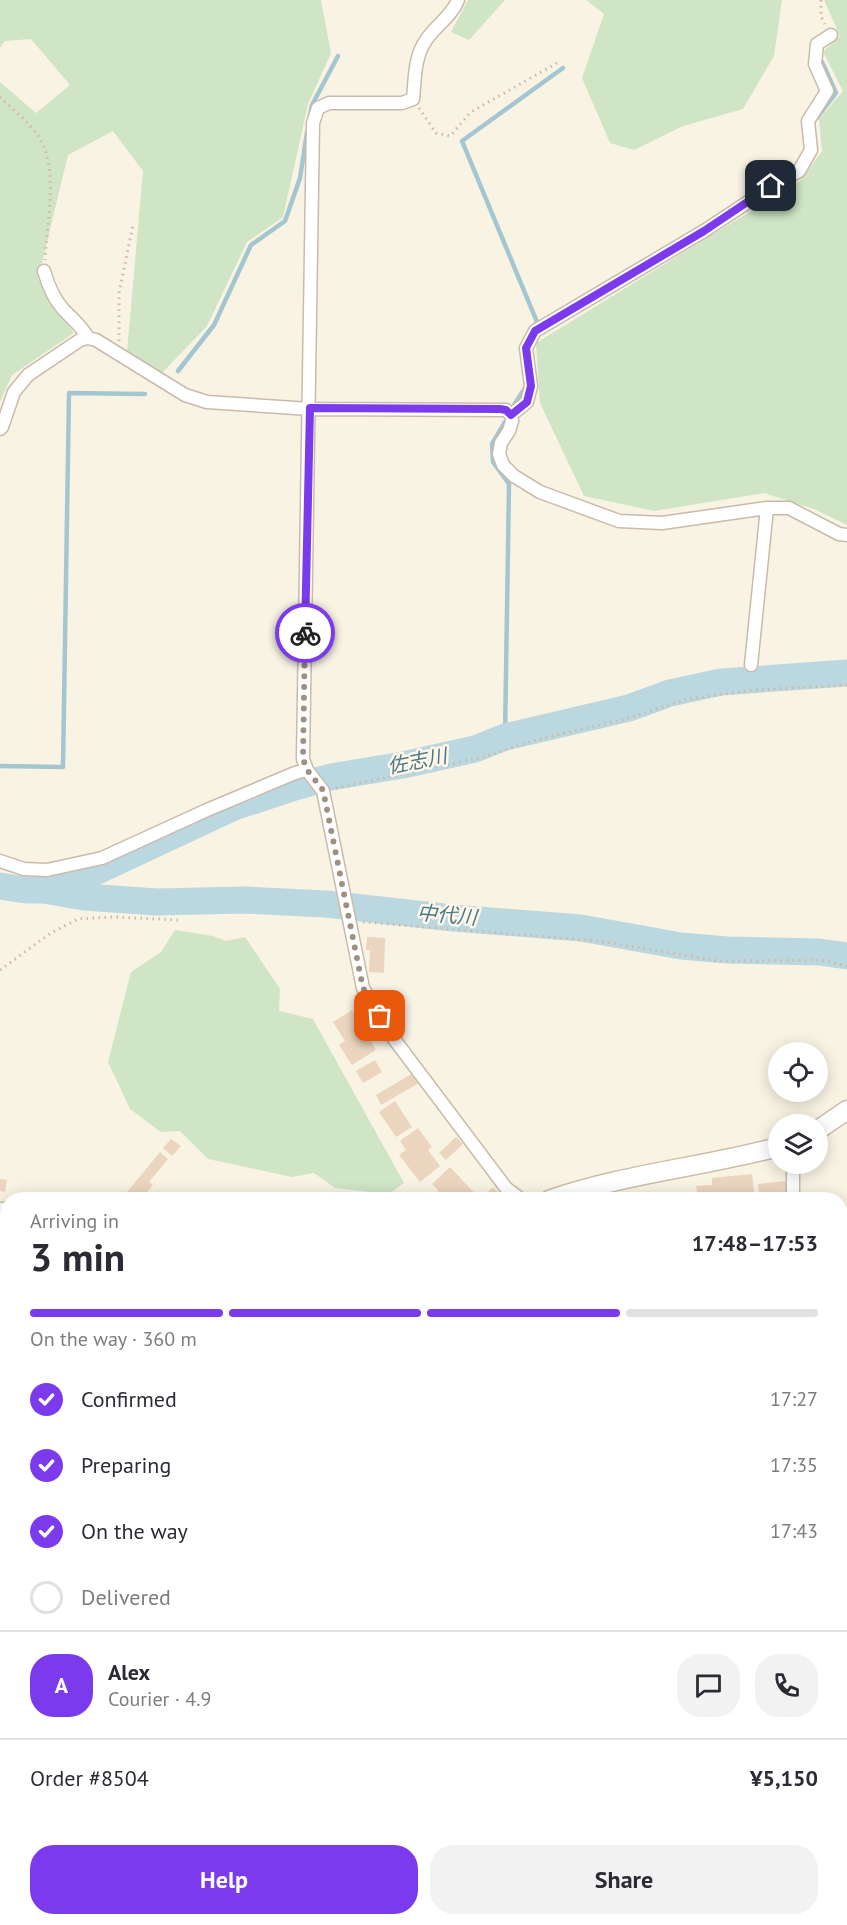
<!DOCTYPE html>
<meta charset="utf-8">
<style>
:root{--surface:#fff;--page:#f2f2f3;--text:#2b2b33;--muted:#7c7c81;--line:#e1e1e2;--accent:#7c3aed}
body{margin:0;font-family:"PT Sans","Noto Sans JP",sans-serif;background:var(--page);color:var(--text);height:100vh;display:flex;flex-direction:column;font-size:22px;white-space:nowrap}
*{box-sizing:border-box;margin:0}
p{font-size:20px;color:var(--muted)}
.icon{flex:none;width:33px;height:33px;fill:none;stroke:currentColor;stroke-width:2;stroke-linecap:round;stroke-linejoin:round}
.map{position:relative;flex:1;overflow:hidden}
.sheet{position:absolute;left:0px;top:1192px;width:848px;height:734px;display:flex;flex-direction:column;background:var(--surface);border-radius:24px 24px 0 0;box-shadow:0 3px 15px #0003}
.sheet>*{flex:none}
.controls{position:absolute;left:768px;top:1042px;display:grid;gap:12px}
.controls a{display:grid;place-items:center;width:60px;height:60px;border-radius:50%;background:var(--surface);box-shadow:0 3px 15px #0003;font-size:30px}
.pin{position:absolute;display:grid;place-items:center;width:51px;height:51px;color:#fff;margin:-26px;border-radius:12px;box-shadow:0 3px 9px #0006}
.courier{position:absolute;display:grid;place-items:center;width:60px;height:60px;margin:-30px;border:4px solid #7c3aed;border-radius:50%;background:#fff;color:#222;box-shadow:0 2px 8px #0007}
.overview em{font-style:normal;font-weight:700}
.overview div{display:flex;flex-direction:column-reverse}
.overview{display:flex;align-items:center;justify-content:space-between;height:102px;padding:0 30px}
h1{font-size:39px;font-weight:700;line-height:45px}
.bar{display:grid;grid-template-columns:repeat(4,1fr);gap:9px 6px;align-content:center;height:72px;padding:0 30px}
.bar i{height:8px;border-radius:4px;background:var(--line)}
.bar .selected{background:var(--accent)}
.bar p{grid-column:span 4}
.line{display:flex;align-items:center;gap:15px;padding:0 30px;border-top:2px solid var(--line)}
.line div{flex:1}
.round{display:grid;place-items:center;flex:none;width:63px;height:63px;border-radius:24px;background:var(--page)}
ol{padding:0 30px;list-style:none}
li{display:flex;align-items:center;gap:18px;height:66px}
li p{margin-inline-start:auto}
li .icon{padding:6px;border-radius:50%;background:var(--accent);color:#fff;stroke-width:4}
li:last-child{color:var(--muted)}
li i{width:33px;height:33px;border:3px solid var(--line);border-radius:50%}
.button{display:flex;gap:12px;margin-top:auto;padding:12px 30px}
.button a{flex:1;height:69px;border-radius:24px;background:var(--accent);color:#fff;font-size:24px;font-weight:700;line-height:69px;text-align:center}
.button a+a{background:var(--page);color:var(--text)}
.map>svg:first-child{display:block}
.green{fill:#cfe5c5}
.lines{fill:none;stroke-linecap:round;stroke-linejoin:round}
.stream{stroke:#a3c6d1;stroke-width:4.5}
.river{stroke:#bbd8e0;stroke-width:27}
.building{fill:#ebd5bf}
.street-casing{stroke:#c9bbac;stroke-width:15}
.secondary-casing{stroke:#ccbcab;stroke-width:21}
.path{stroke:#d0b8a3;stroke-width:3;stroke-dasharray:1.5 4.5;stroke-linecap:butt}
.street{stroke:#fff;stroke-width:12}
.secondary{stroke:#fff;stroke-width:18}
.done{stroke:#9f9182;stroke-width:6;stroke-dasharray:0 10.8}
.route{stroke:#7c3aed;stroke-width:8}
.labels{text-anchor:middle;stroke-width:5;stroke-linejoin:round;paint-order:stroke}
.water-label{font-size:20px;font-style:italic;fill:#4c7886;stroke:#fdf7ea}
</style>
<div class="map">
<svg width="847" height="1925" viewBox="0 0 847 1925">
<rect width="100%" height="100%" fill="#f9f3e4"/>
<path class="green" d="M0,0H321L331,53L308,104L283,217L247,242L207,326L160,375L127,352L143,171L113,131L68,155L38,279L74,333L12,375L0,402V82L36,113L70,85L31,39L5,41L0,48Z
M468,0H505L469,40L451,32Z
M586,0H782L774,56L743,109L683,126L634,150L610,143L582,78L604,14Z
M824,0H847V525L814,509L764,493L654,511L584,496L540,403L536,343L800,181L822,151L819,119L843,91L823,52L840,36Z
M175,930L213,936L226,941L245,937L280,989L279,1011L313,1019L404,1183L389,1194L335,1188L314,1173L292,1177L208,1159L180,1131L161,1132L130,1109L108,1062L131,972L161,952Z
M847,1304V1819L840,1817V1373L846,1367L840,1353V1306Z
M0,1634H7V1661L0,1657Z
M0,1715L7,1718V1822L0,1805Z
M7,1827L8,1918H840V1870L847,1867V1925H0V1842H3Z"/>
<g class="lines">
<path class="stream" d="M310,115L312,105L338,56
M816,119L836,93L822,62
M533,327L537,322L462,141L563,68
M178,371L214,325L251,245L285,221L300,178L307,132
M514,405L525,388
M505,422L492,444L493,462L509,484L505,737
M0,766L63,767L69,393L145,394
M0,1640H8"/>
<path class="river" d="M0,886L26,890H45L78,880L234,807L295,787L331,777L403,765L475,749L505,737L629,708L670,693L721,682L847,673
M49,891L84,897L157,902L244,900L326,904L453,918L581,928L681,946L727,950L819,952L847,956"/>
</g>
<path class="building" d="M367,937L385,938L384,973L369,972L370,950H366Z
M352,1010L376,1050L352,1065L339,1045L345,1041L333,1022Z
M375,1060L382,1072L363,1083L356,1071Z
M413,1073L419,1083L381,1105L376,1095Z
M395,1101L412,1127L396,1137L379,1112Z
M418,1128L432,1147L428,1150L440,1166L420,1182L399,1155L406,1150L400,1141Z
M456,1137L463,1144L446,1160L439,1153Z
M171,1139L181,1146L172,1156L163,1148Z
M160,1152L168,1159L149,1182L153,1185L140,1200H127L123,1197Z
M450,1167L481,1200H447L432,1184Z
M752,1174L755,1200H698L696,1186L712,1185V1178Z
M0,1179L7,1180L5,1192L0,1191Z
M786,1181L788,1198L760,1200L758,1184Z
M493,1187L500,1194L493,1200H484L482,1197Z
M847,1267V1277L840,1279V1269Z"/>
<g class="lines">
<defs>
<path id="street" d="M458,0C452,16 435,26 426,40C414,57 415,80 413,99L402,103H329L318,108L313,123L303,759L307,770L323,791L363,988L388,1031L506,1188L522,1200
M44,271C48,285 53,298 63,309C72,319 82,326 88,338
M511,415L527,402L531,386L526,348L535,331L704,231L771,187L799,171L811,150L808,121L827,91L815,64L817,44L831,35
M0,429L2,427L14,392L28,375L80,340L88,338L96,340L185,395L207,402L310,409L506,410L511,415L512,421L509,431L501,443L499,454L503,465L514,476L540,492L619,521L662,523L767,508H789L839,534L847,535
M751,665L767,508
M0,861L24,869L47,870L102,858L207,810L295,773L307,770
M793,1164V1200
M840,1234L847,1235
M0,1817L4,1826L8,1828
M0,1882L8,1881"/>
<path id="secondary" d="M818,1130L847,1110
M549,1200C623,1174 703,1167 778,1147
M0,1212H8"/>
</defs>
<use href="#street" class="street-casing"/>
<use href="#secondary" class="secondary-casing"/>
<path class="path" d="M821,0V16L825,24
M0,97C12,109 30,123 39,137C59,168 47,224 45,260
M419,108L436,133L450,136L471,112L557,63
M119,341V293L133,225
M336,788L480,758L539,739L622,720L688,699L753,690L847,685
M363,922L599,941L719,961L820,960L847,966
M0,970L51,933L78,919L114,917L179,920
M0,1568L8,1569
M0,1651L8,1655
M537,1925L539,1918"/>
<use href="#street" class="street"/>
<use href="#secondary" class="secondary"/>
</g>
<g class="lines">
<path class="done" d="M305,633L303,759L307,770L323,790L363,988L380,1016"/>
<path class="route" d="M305,633L310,408L500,409L506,410L511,415L527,402L531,386L526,348L535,331L704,231L771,186"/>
</g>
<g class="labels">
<g class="water-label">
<text transform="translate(417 761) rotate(-11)" y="7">佐志川</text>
<text transform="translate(447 915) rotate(5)" y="7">中代川</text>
</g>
</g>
</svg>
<div class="controls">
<a><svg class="icon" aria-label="locate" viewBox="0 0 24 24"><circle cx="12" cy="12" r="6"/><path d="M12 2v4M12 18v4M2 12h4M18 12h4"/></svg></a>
<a><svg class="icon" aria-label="layers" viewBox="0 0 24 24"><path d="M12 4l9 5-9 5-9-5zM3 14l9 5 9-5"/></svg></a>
</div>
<div class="pin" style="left:380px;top:1016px;background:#ea580c"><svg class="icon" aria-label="bag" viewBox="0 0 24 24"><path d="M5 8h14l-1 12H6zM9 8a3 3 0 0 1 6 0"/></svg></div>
<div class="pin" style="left:771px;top:186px;background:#1f2937"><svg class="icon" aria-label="home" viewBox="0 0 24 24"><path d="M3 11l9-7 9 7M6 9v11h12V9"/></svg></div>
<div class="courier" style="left:305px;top:633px"><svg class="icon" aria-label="bike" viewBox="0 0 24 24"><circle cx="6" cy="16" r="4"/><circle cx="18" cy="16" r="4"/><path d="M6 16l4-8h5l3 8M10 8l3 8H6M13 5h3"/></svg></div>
<section class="sheet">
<div class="overview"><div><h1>3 min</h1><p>Arriving in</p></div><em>17:48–17:53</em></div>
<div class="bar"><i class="selected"></i><i class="selected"></i><i class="selected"></i><i></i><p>On the way · 360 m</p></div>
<ol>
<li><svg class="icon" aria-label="check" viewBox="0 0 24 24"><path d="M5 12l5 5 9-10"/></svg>Confirmed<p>17:27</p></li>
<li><svg class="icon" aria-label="check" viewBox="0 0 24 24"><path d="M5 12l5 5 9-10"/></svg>Preparing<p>17:35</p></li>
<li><svg class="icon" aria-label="check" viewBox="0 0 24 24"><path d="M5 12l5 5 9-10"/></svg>On the way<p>17:43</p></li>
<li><i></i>Delivered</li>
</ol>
<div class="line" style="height:108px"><b class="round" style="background:var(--accent);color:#fff">A</b><div><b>Alex</b><p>Courier · 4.9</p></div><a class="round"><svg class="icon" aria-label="chat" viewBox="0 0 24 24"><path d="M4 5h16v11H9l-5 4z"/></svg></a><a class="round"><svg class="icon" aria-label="phone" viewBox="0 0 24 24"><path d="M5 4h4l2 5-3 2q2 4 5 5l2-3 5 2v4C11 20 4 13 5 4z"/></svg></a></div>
<div class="line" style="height:78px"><div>Order #8504</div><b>¥5,150</b></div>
<div class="button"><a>Help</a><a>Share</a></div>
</section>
</div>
